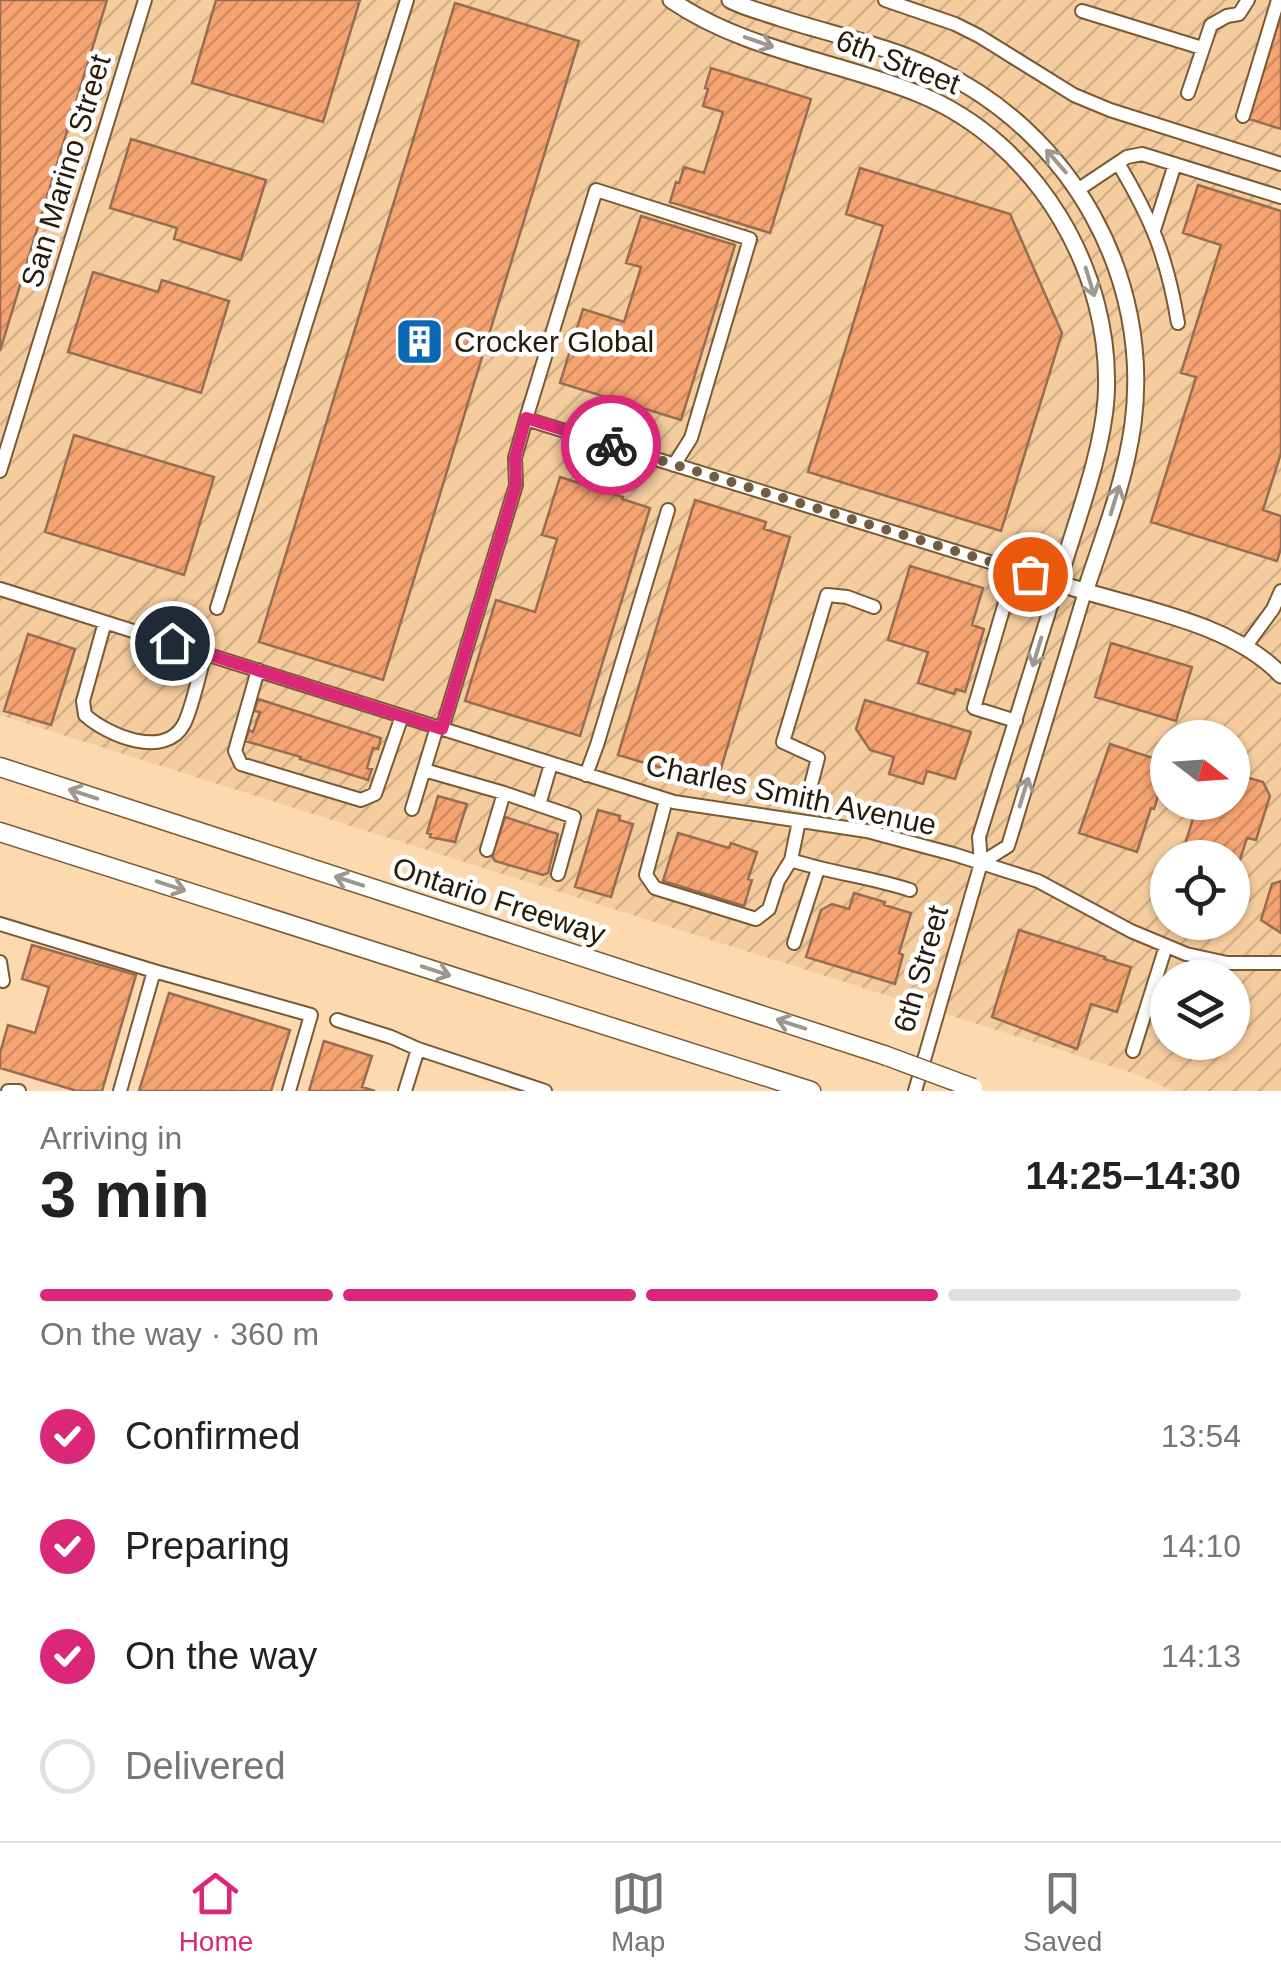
<!DOCTYPE html>
<meta charset="utf-8">
<style>
:root{--surface:#fff;--page:#f6f6f6;--text:#222;--muted:#767676;--line:#e0e0e0;--accent:#db2777}
body{margin:0;font-family:Arial,sans-serif;background:var(--page);color:var(--text);height:100vh;display:flex;flex-direction:column;font-size:38px;white-space:nowrap}
*{box-sizing:border-box;margin:0}
p{font-size:32px;color:var(--muted)}
.icon{flex:none;width:55px;height:55px;fill:none;stroke:currentColor;stroke-width:2;stroke-linecap:round;stroke-linejoin:round}
.map{position:relative;height:1091px;overflow:hidden}
.drawer{display:flex;flex-direction:column;background:var(--surface);flex:1}
.drawer>*{flex:none}
.needle{width:65px;rotate:107deg}
.controls{position:absolute;left:1150px;top:720px;display:grid;gap:20px}
.controls a{display:grid;place-items:center;width:100px;height:100px;border-radius:50%;background:var(--surface);box-shadow:0 2px 8px #0004;font-size:50px}
.pin{position:absolute;display:grid;place-items:center;width:85px;height:85px;color:#fff;margin:-42px;border:5px solid #fff;border-radius:50%;box-shadow:0 2px 10px #0007}
.courier{position:absolute;display:grid;place-items:center;width:100px;height:100px;margin:-50px;border:8px solid #db2777;border-radius:50%;background:#fff;color:#222;box-shadow:0 2px 12px #0007}
.head em{font-style:normal;font-weight:600}
.head div{display:flex;flex-direction:column-reverse}
.head{display:flex;align-items:center;justify-content:space-between;height:170px;padding:0 40px}
h1{font-size:65px;font-weight:600;line-height:75px}
.bar{display:grid;grid-template-columns:repeat(4,1fr);gap:15px 10px;align-content:center;height:120px;padding:0 40px}
.bar i{height:12px;border-radius:8px;background:var(--line)}
.bar .active{background:var(--accent)}
.bar p{grid-column:span 4}
ol{padding:0 40px;list-style:none}
li{display:flex;align-items:center;gap:30px;height:110px}
li p{margin-inline-start:auto}
li .icon{padding:10px;border-radius:50%;background:var(--accent);color:#fff;stroke-width:4}
li:last-child{color:var(--muted)}
li i{width:55px;height:55px;border:5px solid var(--line);border-radius:50%}
.tab-bar{display:flex;justify-content:space-around;align-items:center;height:140px;border-top:2px solid var(--line);background:var(--surface);font-size:28px;color:var(--muted)}
.tab-bar a{display:grid;justify-items:center;gap:5px}
.tab-bar .active{color:var(--accent)}
.map>svg:first-child{display:block}
.industrial{fill:url(#industrial-furrows);fill-rule:evenodd}
.building{fill:url(#building-hatch);stroke:#986c52;stroke-width:2.5}
.lines{fill:none;stroke-linecap:round;stroke-linejoin:round}
.minor-casing{stroke:#795a34;stroke-width:16}
.major-casing{stroke:#795a34;stroke-width:19}
.highway-casing{stroke:#795a34;stroke-width:21}
.minor{stroke:#fff;stroke-width:12}
.major{stroke:#fff;stroke-width:15}
.highway{stroke:#fff;stroke-width:18}
.highway-bridge-casing{stroke:#795a34;stroke-width:21;stroke-linecap:butt}
.highway-bridge{stroke:#fff;stroke-width:18}
.oneway{stroke:#9e9891}
.done{stroke:#725d44;stroke-width:10;stroke-dasharray:0 18}
.route{stroke:#db2777;stroke-width:12}
.labels{text-anchor:middle;stroke-width:9;stroke-linejoin:round;paint-order:stroke}
.street-label{font-size:30px;fill:#271a0a;stroke:#fff}
.poi-label{font-size:30px;fill:#271a0a;stroke:#fff;text-anchor:start}
</style>
<div class="map">
<svg width="1281" height="1091" viewBox="0 0 1281 1091">
<defs>
<pattern id="industrial-furrows" width="10" height="10" patternUnits="userSpaceOnUse" patternTransform="scale(2.5)"><rect width="10" height="10" fill="#f5cc9d"/><path d="M-1 1l2-2M0 10L10 0M9 11l2-2" fill="none" stroke="#d2af86"/></pattern>
<pattern id="building-hatch" width="6" height="6" patternUnits="userSpaceOnUse" patternTransform="scale(2.5)"><rect width="6" height="6" fill="#f6a372"/><path d="M-1 1l2-2M0 6l6-6M5 7l2-2" fill="none" stroke="#d38c61"/></pattern>
</defs>
<rect width="100%" height="100%" fill="#fdd9af"/>
<path class="industrial" d="M0,0H1281V1091H1173L1139,1075L0,715ZM1168,738H1232V802H1168ZM1168,858H1232V922H1168ZM1168,978H1232V1042H1168Z"/>
<path class="building" d="M0,0H107L0,351Z
M216,0H360L323,122L192,83Z
M455,3L579,41L383,680L259,642Z
M1281,13V129L1249,119Z
M711,68L811,99L770,233L670,202L676,182L679,183L684,167L704,173L723,112L703,106L708,89L705,88Z
M131,139L266,180L241,260L174,239L177,228L110,208Z
M860,168L1010,214L1062,333L1001,531L808,472L883,226L846,214Z
M1198,185L1281,211V453L1263,510L1281,516V548L1277,561L1151,522L1196,377L1181,373L1221,245L1183,233Z
M641,216L735,245L681,420L560,383L583,309L624,322L641,267L626,263Z
M93,272L158,292L162,280L229,301L201,393L68,352Z
M74,435L214,477L184,575L45,532Z
M560,477L623,497L622,499L650,508L580,736L465,701L496,600L535,612L557,539L542,535Z
M695,500L766,522L764,529L790,537L719,775L691,767L689,776L618,755Z
M910,566L983,588L972,625L984,629L965,692L956,689L954,694L918,683L928,652L888,640Z
M28,634L75,649L51,725L4,711Z
M1111,643L1192,667L1176,721L1095,697Z
M258,699L381,738L378,749L373,748L367,768L372,769L368,780L300,759L301,757L245,741L249,730L253,732L260,712L254,711Z
M865,700L971,732L955,779L927,771L923,784L889,774L894,757L870,750L856,729Z
M1110,744L1168,763L1154,809L1151,808L1137,852L1079,833Z
M1232,773L1263,782L1270,796L1256,840L1247,838L1232,884V858H1181L1198,802H1232Z
M438,796L467,804L455,842L430,837L431,834L427,833Z
M598,810L620,816L619,820L633,824L611,897L575,887Z
M505,817L558,834L548,873L543,875L495,861L492,856Z
M678,833L729,848L731,843L757,852L748,879L752,880L744,906L663,881Z
M1281,881V933L1261,920L1272,884Z
M854,893L885,902L884,905L911,913L899,953L903,955L895,984L806,957L821,910L832,904L849,909Z
M1019,930L1105,957L1104,959L1131,967L1117,1012L1091,1004L1077,1049L992,1017Z
M32,945L136,975L102,1091H77L0,1068V1053L8,1025L35,1033L49,987L22,979Z
M169,993L290,1030L271,1091H139Z
M324,1041L372,1056L362,1087L375,1091H309Z"/>
<g class="lines">
<defs>
<path id="minor" d="M885,0L955,24L979,36L1074,95L1110,110L1281,164
M1082,11L1202,48
M1188,93L1211,25L1227,16L1239,14L1248,0
M1243,116L1278,0
M1118,163C1152,220 1167,257 1178,323
M1079,189L1127,157L1142,154L1281,197
M1154,230L1175,164
M526,419L596,190L750,239L691,438L674,465
M0,471L145,0
M0,589L674,802L867,831L953,854L1038,881L1131,931L1186,954L1227,963H1281
M1007,596L974,708L1016,721
M217,608L407,0
M105,622L83,701L85,715C107,735 165,760 184,724C193,706 199,674 205,654
M1245,647L1273,609L1281,591
M258,670L235,751L241,764L361,800L375,794L402,716
M442,729L516,485L515,458L526,419L1058,583L979,837L981,863L915,1091
M424,770L504,793
M586,775L597,745L668,510
M812,781L818,758L783,742L827,595L847,597L874,607
M666,800L646,875L655,888L756,919L769,909L778,881L791,860L799,821
M539,805L574,817L558,874
M412,809L437,727
M487,850L504,793L539,805L551,764
M791,860C830,873 871,877 910,890
M981,863L1008,846L1085,592
M0,924L154,971L120,1091
M794,943L818,869
M0,962L3,981
M154,971L311,1015L289,1091
M337,1020L391,1037L418,1049
M1133,1051L1166,946
M8,1091H19
M405,1091L418,1049L545,1091"/>
<path id="major" d="M671,0C745,51 838,61 919,94C1037,142 1114,273 1106,399C1102,456 1074,527 1058,583C1128,607 1229,620 1281,675
M730,0C745,8 763,12 780,18C830,34 892,47 938,70C1072,134 1152,277 1133,424C1125,482 1103,537 1085,592"/>
<path id="highway" d="M0,767L884,1055
M0,832L811,1091"/>
</defs>
<use href="#minor" class="minor-casing"/>
<use href="#major" class="major-casing"/>
<use href="#highway" class="highway-casing"/>
<use href="#minor" class="minor"/>
<use href="#major" class="major"/>
<use href="#highway" class="highway"/>
<defs>
<path id="highway-bridge" d="M884,1055L973,1088"/>
</defs>
<use href="#highway-bridge" class="highway-bridge-casing"/>
<use href="#highway-bridge" class="highway-bridge"/>
</g>
<defs><path id="oneway-shaft" d="M-6 0H5M1.5-3L5.5 0L1.5 3" fill="none" stroke-width="1.6" stroke-linecap="round" stroke-linejoin="round" transform="scale(2.5)"/></defs>
<g class="oneway">
<use href="#oneway-shaft" transform="translate(759 42) rotate(19)"/>
<use href="#oneway-shaft" transform="translate(1056 161) rotate(-131)"/>
<use href="#oneway-shaft" transform="translate(1090 282) rotate(73)"/>
<use href="#oneway-shaft" transform="translate(1115 500) rotate(-73)"/>
<use href="#oneway-shaft" transform="translate(1037 652) rotate(107)"/>
<use href="#oneway-shaft" transform="translate(1024 792) rotate(-73)"/>
<use href="#oneway-shaft" transform="translate(83 794) rotate(-162)"/>
<use href="#oneway-shaft" transform="translate(349 881) rotate(-162)"/>
<use href="#oneway-shaft" transform="translate(171 886) rotate(18)"/>
<use href="#oneway-shaft" transform="translate(436 971) rotate(18)"/>
<use href="#oneway-shaft" transform="translate(791 1024) rotate(-162)"/>
</g>
<g class="lines">
<path class="done" d="M611,445L1030,574"/>
<path class="route" d="M172,643L442,729L516,485L515,458L526,418L611,445"/>
</g>
<defs>
<symbol id="building-square" viewBox="-11 -11 22 22"><rect x="-9" y="-9" width="18" height="18" rx="4" fill="#0b68b5" stroke="#fff"/><path d="M-4-6H4V6H1V3H-1V6H-4ZM-2.5-4.3h1.7v1.8h-1.7ZM.8-4.3h1.7v1.8H.8ZM-2.5-1h1.7V.8h-1.7ZM.8-1h1.7V.8H.8Z" fill="#fff"/></symbol>
</defs>
<g fill-rule="evenodd">
<use href="#building-square" x="392" y="314" width="55" height="55"/>
</g>
<g class="labels">
<g class="street-label">
<text transform="translate(898 62) rotate(21)" y="10">6th Street</text>
<text transform="translate(66 171) rotate(-73)" y="10">San Marino Street</text>
<text transform="translate(791 795) rotate(12)" y="10">Charles Smith Avenue</text>
<text transform="translate(499 901) rotate(18)" y="10">Ontario Freeway</text>
<text transform="translate(921 969) rotate(-74)" y="10">6th Street</text>
</g>
<g class="poi-label">
<text x="454" y="352">Crocker Global</text>
</g>
</g>
</svg>
<div class="controls">
<a><svg class="needle" viewBox="-14 -14 28 28"><path d="M0-13l5 13h-10z" fill="#e53935"/><path d="M0 13l5-13h-10z" fill="#767676"/></svg></a>
<a><svg class="icon" aria-label="locate" viewBox="0 0 24 24"><circle cx="12" cy="12" r="6"/><path d="M12 2v4M12 18v4M2 12h4M18 12h4"/></svg></a>
<a><svg class="icon" aria-label="layers" viewBox="0 0 24 24"><path d="M12 4l9 5-9 5-9-5zM3 14l9 5 9-5"/></svg></a>
</div>
<div class="pin" style="left:1030px;top:574px;background:#ea580c"><svg class="icon" aria-label="bag" viewBox="0 0 24 24"><path d="M5 8h14l-1 12H6zM9 8a3 3 0 0 1 6 0"/></svg></div>
<div class="pin" style="left:172px;top:643px;background:#1f2937"><svg class="icon" aria-label="home" viewBox="0 0 24 24"><path d="M3 11l9-7 9 7M6 9v11h12V9"/></svg></div>
<div class="courier" style="left:611px;top:445px"><svg class="icon" aria-label="bike" viewBox="0 0 24 24"><circle cx="6" cy="16" r="4"/><circle cx="18" cy="16" r="4"/><path d="M6 16l4-8h5l3 8M10 8l3 8H6M13 5h3"/></svg></div>
</div>
<section class="drawer">
<div class="head"><div><h1>3 min</h1><p>Arriving in</p></div><em>14:25–14:30</em></div>
<div class="bar"><i class="active"></i><i class="active"></i><i class="active"></i><i></i><p>On the way · 360 m</p></div>
<ol>
<li><svg class="icon" aria-label="check" viewBox="0 0 24 24"><path d="M5 12l5 5 9-10"/></svg>Confirmed<p>13:54</p></li>
<li><svg class="icon" aria-label="check" viewBox="0 0 24 24"><path d="M5 12l5 5 9-10"/></svg>Preparing<p>14:10</p></li>
<li><svg class="icon" aria-label="check" viewBox="0 0 24 24"><path d="M5 12l5 5 9-10"/></svg>On the way<p>14:13</p></li>
<li><i></i>Delivered</li>
</ol>
</section>
<nav class="tab-bar">
<a class="active"><svg class="icon" aria-label="home" viewBox="0 0 24 24"><path d="M3 11l9-7 9 7M6 9v11h12V9"/></svg>Home</a>
<a><svg class="icon" aria-label="map" viewBox="0 0 24 24"><path d="M3 6l6-2 6 2 6-2v14l-6 2-6-2-6 2zM9 4v14M15 6v14"/></svg>Map</a>
<a><svg class="icon" aria-label="saved" viewBox="0 0 24 24"><path d="M7 4h10v16l-5-4-5 4z"/></svg>Saved</a>
</nav>
